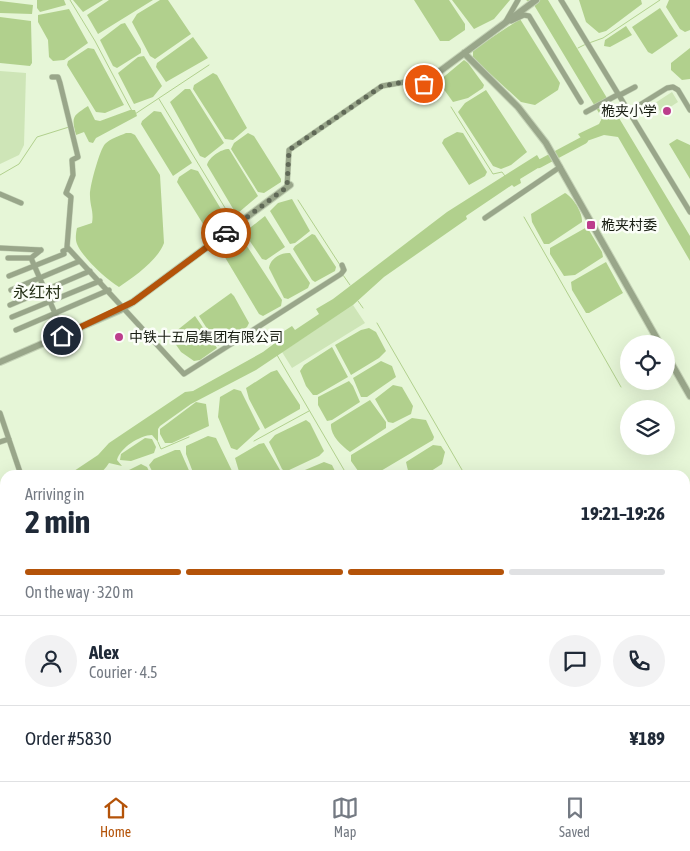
<!DOCTYPE html>
<meta charset="utf-8">
<style>
:root{--surface:#fff;--page:#f2f2f3;--text:#1f2937;--muted:#747a83;--line:#e0e1e3;--accent:#b45309}
body{margin:0;font-family:"Asap Condensed","Noto Sans SC",sans-serif;background:var(--page);color:var(--text);height:100vh;display:flex;flex-direction:column;font-size:19px;white-space:nowrap}
*{box-sizing:border-box;margin:0}
p{font-size:16px;color:var(--muted)}
.icon{flex:none;width:28px;height:28px;fill:none;stroke:currentColor;stroke-width:2;stroke-linecap:round;stroke-linejoin:round}
.map{position:relative;flex:1;overflow:hidden}
.sheet{position:absolute;left:0px;top:470px;width:690px;height:311px;display:flex;flex-direction:column;background:var(--surface);border-radius:15px 15px 0 0;box-shadow:0 5px 20px #0002}
.sheet>*{flex:none}
.controls{position:absolute;left:620px;top:335px;display:grid;gap:10px}
.controls a{display:grid;place-items:center;width:55px;height:55px;border-radius:50%;background:var(--surface);box-shadow:0 5px 20px #0002;font-size:25px}
.pin{position:absolute;display:grid;place-items:center;width:42px;height:42px;color:#fff;margin:-21px;border:2px solid #fff;border-radius:50%;box-shadow:0 1px 5px #0007}
.courier{position:absolute;display:grid;place-items:center;width:50px;height:50px;margin:-25px;border:4px solid #b45309;border-radius:50%;background:#fff;color:#222;box-shadow:0 1px 6px #0007}
.summary em{font-style:normal;font-weight:700}
.summary div{display:flex;flex-direction:column-reverse}
.summary{display:flex;align-items:center;justify-content:space-between;height:85px;padding:0 25px}
h1{font-size:32px;font-weight:700;line-height:38px}
.bar{display:grid;grid-template-columns:repeat(4,1fr);gap:8px 5px;align-content:center;height:60px;padding:0 25px}
.bar i{height:6px;border-radius:4px;background:var(--line)}
.bar .current{background:var(--accent)}
.bar p{grid-column:span 4}
.line{display:flex;align-items:center;gap:12px;padding:0 25px;border-top:1px solid var(--line)}
.line div{flex:1}
.round{display:grid;place-items:center;flex:none;width:52px;height:52px;border-radius:26px;background:var(--page)}
.dock{display:flex;justify-content:space-around;align-items:center;height:70px;border-top:1px solid var(--line);background:var(--surface);font-size:14px;color:var(--muted)}
.dock a{display:grid;justify-items:center;gap:2px}
.dock .current{color:var(--accent)}
.map>svg:first-child{display:block}
.green{fill:#cee5b7}
.water{fill:#b1d08d}
.lines{fill:none;stroke-linecap:round;stroke-linejoin:round}
.stream{stroke:#b1d08d;stroke-width:1}
.river{stroke:#b1d08d;stroke-width:8}
.minor-casing{stroke:#c5d3b7;stroke-width:6}
.tertiary-casing{stroke:#c5d3b7;stroke-width:8}
.minor{stroke:#99a68a;stroke-width:5}
.tertiary{stroke:#99a68a;stroke-width:6}
.done{stroke:#606957;stroke-width:5;stroke-dasharray:0 9}
.route{stroke:#b45309;stroke-width:6}
.poi-dot{fill:#bc3e8c;stroke:#fbfef8;stroke-width:2}
.labels{text-anchor:middle;stroke-width:5;stroke-linejoin:round;paint-order:stroke}
.poi-label{font-size:14px;fill:#181d12;stroke:#fbfef8;text-anchor:start}
.quarter-label{font-size:16px;fill:#263118;stroke:#fbfef8}
</style>
<div class="map">
<svg width="690" height="781" viewBox="0 0 690 781">
<rect width="100%" height="100%" fill="#e6f6d7"/>
<path class="green" d="M0,71L26,73L24,145L19,155L0,164Z
M672,92L678,102L661,113L655,103Z
M353,305L365,323L292,368L282,352Z"/>
<path class="water" d="M37,0H64L66,5L40,12L37,8Z
M73,0H103L83,12Z
M109,0H153L98,34L87,15Z
M160,0H168L191,34L155,59L150,56L132,22L137,14Z
M414,0H449L465,24V30L449,41H440Z
M452,0H510L494,19L474,29Z
M526,0H548L690,236V261L618,137L604,135L584,142L578,134L599,124L602,118L534,5Z
M579,0H641L642,4L606,31L599,33L586,22Z
M669,0H690V30L685,32L680,29L666,7Z
M0,1L33,5L32,14L0,13Z
M660,8L678,36L652,54L648,52L632,27Z
M69,9L88,43L64,60L53,61L49,57L48,40L38,22V15Z
M0,17L31,21L32,63L30,66L0,63Z
M520,19L560,83L558,90L535,105L521,102L473,58V50Z
M125,23L141,49V53L117,68L113,66L100,40L121,24Z
M626,26L632,35L610,47L604,46L605,40Z
M193,37L208,58L166,82L156,67L157,63Z
M88,48L94,49L124,105L105,113L96,112L67,65L68,61Z
M690,48V79L682,80L671,70V63Z
M144,56L162,86L153,97L134,104L118,73L138,57Z
M464,60L468,63L484,85L483,88L468,98L453,102L440,84V80Z
M213,73L217,75L247,128L233,140L225,139L193,89L194,85Z
M185,89H190L224,143L205,158L200,156L170,102Z
M486,90L527,152L511,165L501,169L493,166L458,112L465,103Z
M88,106L95,120L100,121L130,110H135L137,116L96,138L93,143L89,142L84,132L76,135C71,116 73,116 88,106Z
M154,111L161,112L192,163L173,176L141,124L142,121Z
M457,132L463,133L487,172L485,176L469,185L442,143L444,139Z
M126,133H131L135,135L160,175L164,243C158,260 134,277 119,287C107,280 82,257 77,244C75,239 76,233 77,228L92,223C94,212 90,206 90,196C89,188 100,149 105,144C110,139 119,136 126,133Z
M248,133L254,136L281,179V182L264,193L258,192L231,149L234,143Z
M677,139L690,145V179L669,144Z
M229,149L258,196L238,213L235,212L207,165C209,157 221,149 229,149Z
M537,155L543,165L520,179L521,183L514,187L512,185L466,216L467,219L384,277L353,305L256,370L191,404L160,426L158,429V442L152,435C140,435 120,448 117,460L122,466L109,463C99,480 86,475 68,475L98,455L109,443L185,392L193,391L263,352L283,337L281,333L292,326L295,330L319,314L316,309L333,299L447,212Z
M191,169L198,171L227,219L226,225L213,234L208,232L177,182L179,177Z
M565,193C573,197 583,213 582,222L549,244H544L532,222L531,214Z
M292,199L310,231L295,243L290,244L270,211L278,203Z
M265,216L285,247L266,260L262,259L247,237L246,231Z
M587,227L602,252L603,257L575,275L564,276L550,254V248Z
M312,234L315,235L336,267L335,271L315,282L312,280L293,249L295,246Z
M237,238L243,240L282,300L281,306L263,316L259,314L223,254V248Z
M290,253L310,283L308,288L288,299L284,298L269,268C270,259 281,252 290,253Z
M606,262L623,293L589,313H586L572,290L571,282Z
M231,293L234,296L249,323L247,327L218,346L199,316Z
M195,316L217,348L200,360L194,361L181,352L170,336Z
M369,328L376,332L386,351L379,358L351,375L335,345L361,330Z
M332,347L348,377L317,395H313L306,386L300,371L304,365Z
M381,361L392,366L396,377L367,397H361L353,378Z
M277,370L300,405V409L265,429L249,399L246,388L271,372Z
M349,381L353,386L360,402L332,420L327,421L318,405V397Z
M393,385L402,387L413,406L411,414L393,423L388,422L375,399Z
M234,389L241,391L260,429L237,450L231,448L218,417L220,397Z
M370,400L386,422V428L350,452C341,445 330,435 331,424Z
M196,402L206,404L209,426L172,443H165L160,434V429Z
M412,418L426,420L434,437L433,440L374,475H361L351,461V455Z
M306,420L310,423L324,451L319,456L285,472L282,469L269,442L275,435Z
M208,436L216,438L234,475H194L186,454V446Z
M145,438L152,439L156,447L154,453L131,461L120,460L121,454Z
M264,443L280,470V475H240L235,458L259,444Z
M433,445L441,446L445,452L442,464L425,475H409L406,462Z
M175,450H180L191,475H154L149,465L154,459Z
M324,462L332,465L337,475H293Z
M141,464L147,467L151,475H119Z
M5,532V750L0,744V533Z
M685,758L690,766V781H654L653,776H685Z
M20,776H154V781H20Z
M169,776H206L208,781H172Z
M321,776H362L363,779L312,781Z
M403,776H439L441,781H395Z
M459,776H498L490,781H461Z
M510,776H560L561,781H503Z"/>
<g class="lines">
<path class="stream" d="M70,0L95,41L132,111
M589,43L603,38L660,0
M578,48L586,44
M159,99L233,221
M451,107L493,174L502,172L505,176
M135,114L209,65
M0,175L19,164L37,137L69,127
M298,200L340,265L341,272
M524,217L621,387
M343,275L350,285
M358,301L363,308
M377,323L465,475
M277,355L347,475
M254,441L309,411
M158,442L161,449L189,437
M448,776L451,781
M640,776L643,781"/>
<path class="river" d="M539,164L584,140"/>
<defs>
<path id="minor" d="M561,0L690,212
M506,21L518,0
M511,21L524,15L529,16L581,102
M52,77H58L60,83L78,157L72,160L73,175L66,193L71,197L67,247L184,374L341,274L344,270L342,265
M620,95L635,87
M630,111L667,88L673,87L678,90L690,110
M586,112L619,94
M287,187L289,150L382,86L405,82L424,83
M0,194L21,203
M485,218L560,167
M0,248L41,250
M8,258H31L41,250
M31,258L64,334
M9,276L64,254L63,251L68,249
M11,290L80,261
M10,305L90,271
M12,317L100,281
M16,330L109,290
M0,413L21,475
M0,442L9,439
M0,504L5,502"/>
<path id="tertiary" d="M464,53L518,107L546,143L660,344
M424,83L536,0
M666,354L690,396
M0,362L120,310L133,302L290,185"/>
</defs>
<use href="#minor" class="minor-casing"/>
<use href="#tertiary" class="tertiary-casing"/>
<use href="#minor" class="minor"/>
<use href="#tertiary" class="tertiary"/>
</g>
<g class="lines">
<path class="done" d="M226,233L287,187L289,150L382,86L404,82L424,84"/>
<path class="route" d="M62,336L133,302L226,233"/>
</g>
<g class="poi-dot">
<circle cx="667" cy="111" r="5"/>
<rect x="586" y="220" width="10" height="10" rx="2.5"/>
<circle cx="119" cy="337" r="5"/>
</g>
<g class="labels">
<g class="poi-label">
<text x="657" y="116" text-anchor="end">桅夹小学</text>
<text x="601" y="230">桅夹村委</text>
<text x="129" y="342">中铁十五局集团有限公司</text>
</g>
<g class="quarter-label">
<text x="37" y="298">永红村</text>
</g>
</g>
</svg>
<div class="controls">
<a><svg class="icon" aria-label="locate" viewBox="0 0 24 24"><circle cx="12" cy="12" r="6"/><path d="M12 2v4M12 18v4M2 12h4M18 12h4"/></svg></a>
<a><svg class="icon" aria-label="layers" viewBox="0 0 24 24"><path d="M12 4l9 5-9 5-9-5zM3 14l9 5 9-5"/></svg></a>
</div>
<div class="pin" style="left:424px;top:84px;background:#ea580c"><svg class="icon" aria-label="bag" viewBox="0 0 24 24"><path d="M5 8h14l-1 12H6zM9 8a3 3 0 0 1 6 0"/></svg></div>
<div class="pin" style="left:62px;top:336px;background:#1f2937"><svg class="icon" aria-label="home" viewBox="0 0 24 24"><path d="M3 11l9-7 9 7M6 9v11h12V9"/></svg></div>
<div class="courier" style="left:226px;top:233px"><svg class="icon" aria-label="car" viewBox="0 0 24 24"><path d="M5 17H2v-5l4-1 3-4h7l3 4 3 1v5h-3M9 17h6M6 11h13"/><circle cx="7" cy="17" r="2"/><circle cx="17" cy="17" r="2"/></svg></div>
<section class="sheet">
<div class="summary"><div><h1>2 min</h1><p>Arriving in</p></div><em>19:21–19:26</em></div>
<div class="bar"><i class="current"></i><i class="current"></i><i class="current"></i><i></i><p>On the way · 320 m</p></div>
<div class="line" style="height:90px"><a class="round"><svg class="icon" aria-label="person" viewBox="0 0 24 24"><circle cx="12" cy="8" r="4"/><path d="M4 21q1-7 8-7t8 7"/></svg></a><div><b>Alex</b><p>Courier · 4.5</p></div><a class="round"><svg class="icon" aria-label="chat" viewBox="0 0 24 24"><path d="M4 5h16v11H9l-5 4z"/></svg></a><a class="round"><svg class="icon" aria-label="phone" viewBox="0 0 24 24"><path d="M5 4h4l2 5-3 2q2 4 5 5l2-3 5 2v4C11 20 4 13 5 4z"/></svg></a></div>
<div class="line" style="height:65px"><div>Order #5830</div><b>¥189</b></div>
</section>
</div>
<nav class="dock">
<a class="current"><svg class="icon" aria-label="home" viewBox="0 0 24 24"><path d="M3 11l9-7 9 7M6 9v11h12V9"/></svg>Home</a>
<a><svg class="icon" aria-label="map" viewBox="0 0 24 24"><path d="M3 6l6-2 6 2 6-2v14l-6 2-6-2-6 2zM9 4v14M15 6v14"/></svg>Map</a>
<a><svg class="icon" aria-label="saved" viewBox="0 0 24 24"><path d="M7 4h10v16l-5-4-5 4z"/></svg>Saved</a>
</nav>
